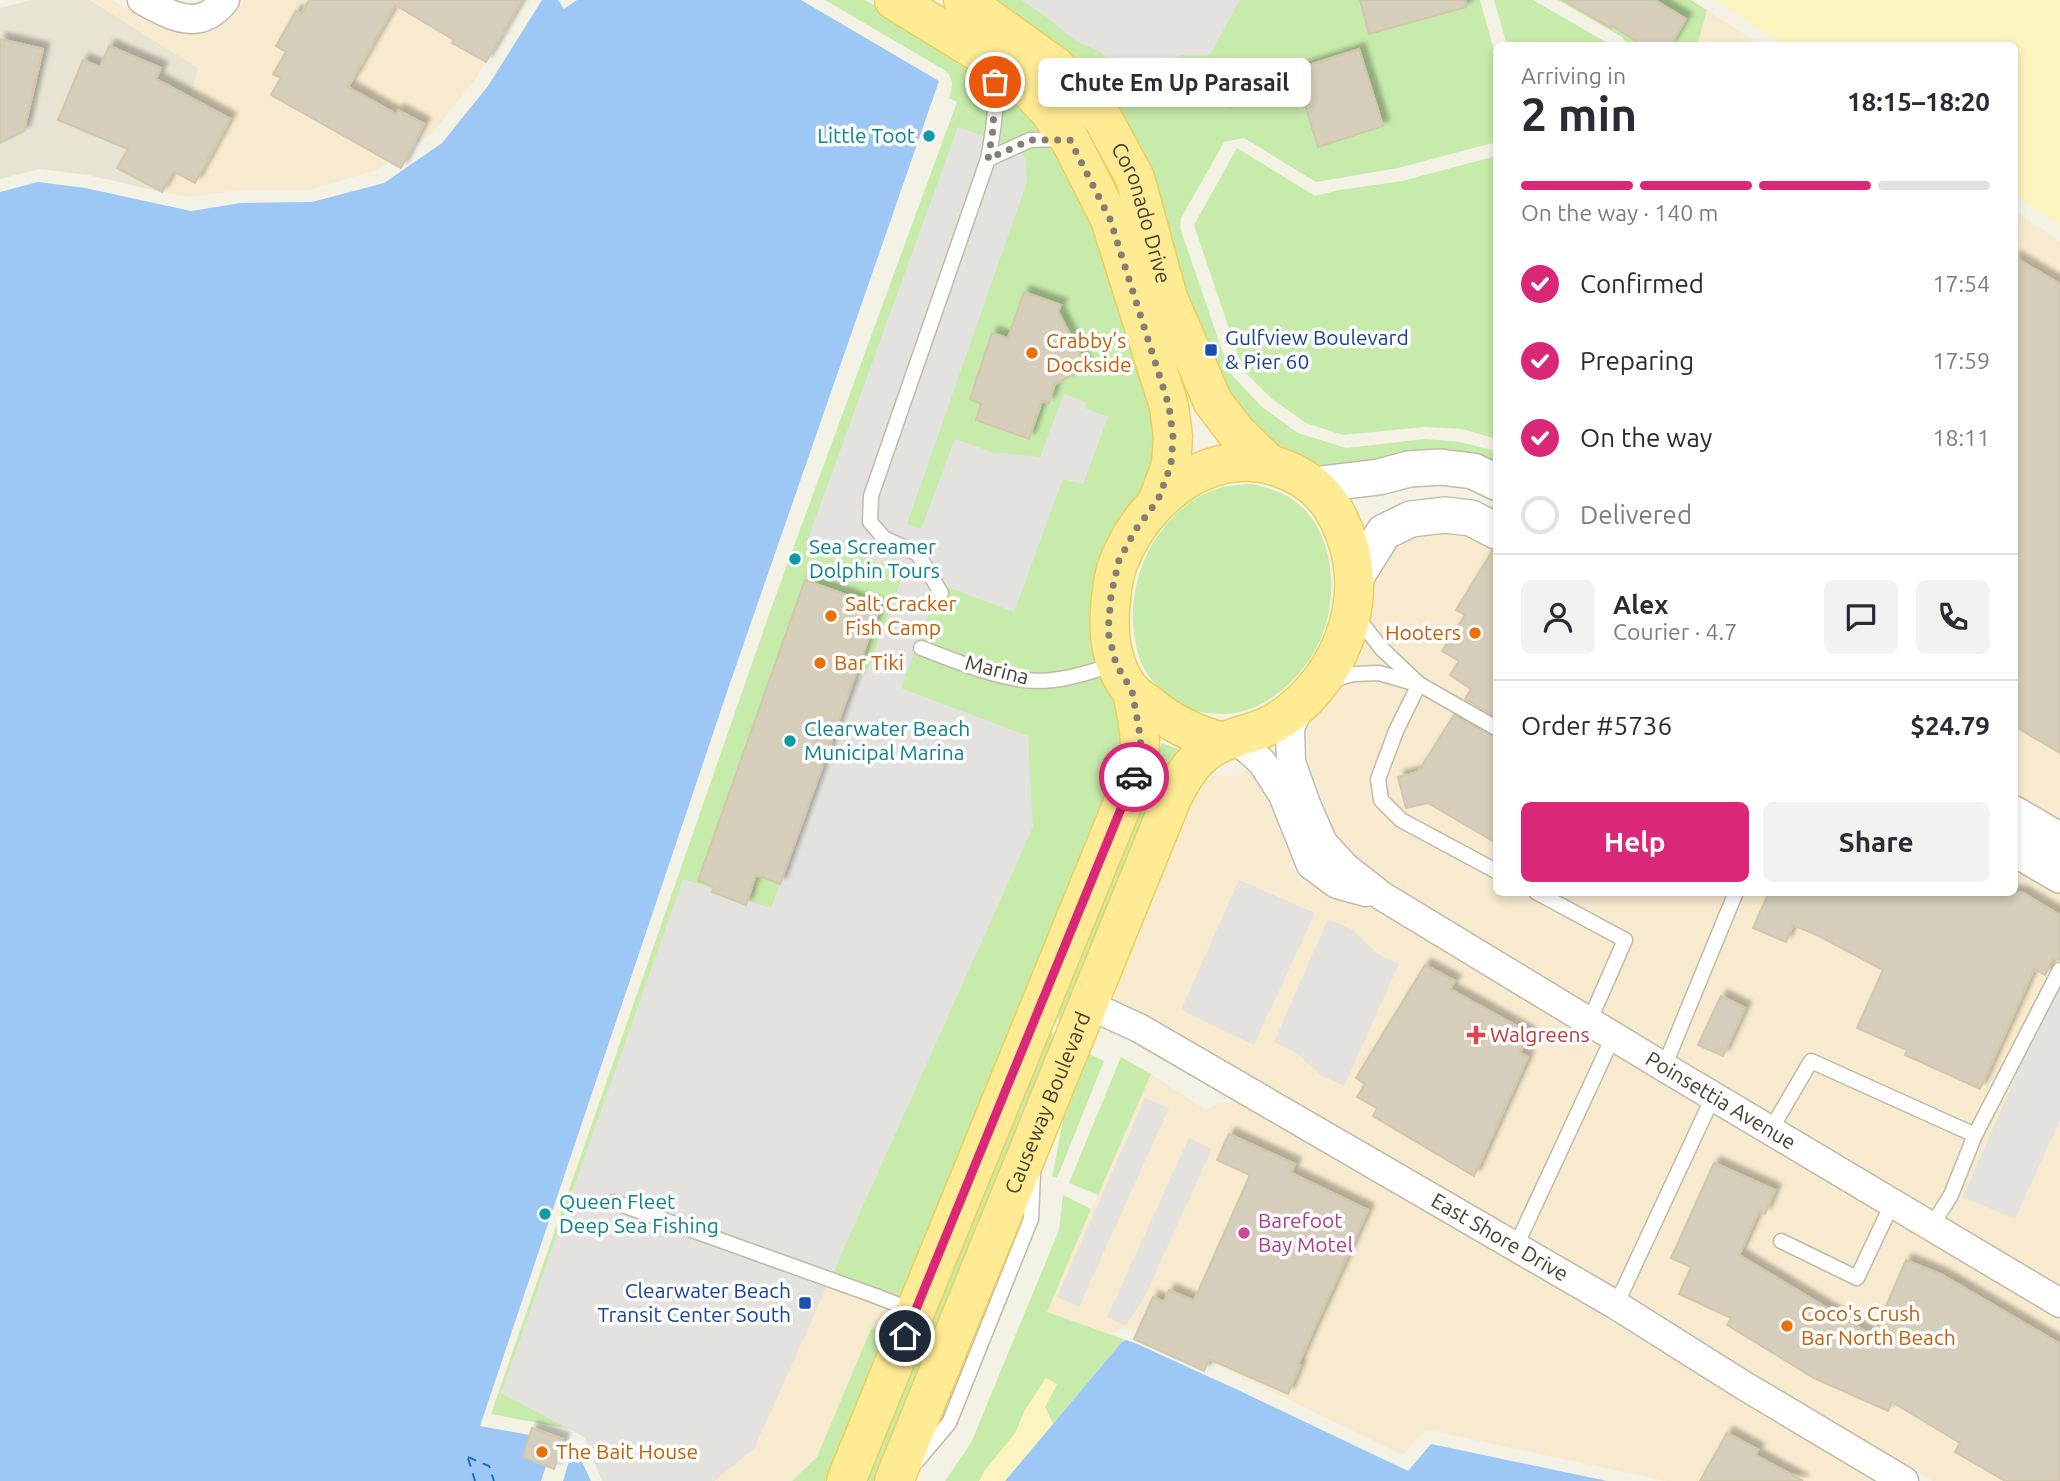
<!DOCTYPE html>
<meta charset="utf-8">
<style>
:root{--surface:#fff;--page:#f2f2f3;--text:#2b2b33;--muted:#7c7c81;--line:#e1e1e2;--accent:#db2777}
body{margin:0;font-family:Ubuntu,sans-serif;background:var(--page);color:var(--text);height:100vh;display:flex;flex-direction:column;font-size:26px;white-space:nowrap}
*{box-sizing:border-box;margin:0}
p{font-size:23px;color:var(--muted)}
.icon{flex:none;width:38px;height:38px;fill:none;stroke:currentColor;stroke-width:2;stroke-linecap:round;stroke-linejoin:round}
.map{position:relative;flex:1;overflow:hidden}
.panel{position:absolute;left:1493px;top:42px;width:525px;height:854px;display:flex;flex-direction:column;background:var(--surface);border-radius:10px;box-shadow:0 4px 10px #0003}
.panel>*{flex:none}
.pin{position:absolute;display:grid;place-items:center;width:60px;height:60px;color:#fff;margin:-30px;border:4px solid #fff;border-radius:50%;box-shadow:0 2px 7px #0007}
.courier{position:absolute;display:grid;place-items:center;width:70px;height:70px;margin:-35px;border:5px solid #db2777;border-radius:50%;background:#fff;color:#222;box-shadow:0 2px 9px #0007}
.bubble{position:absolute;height:49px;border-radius:10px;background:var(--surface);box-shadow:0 4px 10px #0003;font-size:23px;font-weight:600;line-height:49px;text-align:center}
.overview em{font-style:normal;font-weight:600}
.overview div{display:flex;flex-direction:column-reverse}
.overview{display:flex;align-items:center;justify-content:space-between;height:119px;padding:0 28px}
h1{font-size:46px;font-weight:600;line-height:52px}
.bar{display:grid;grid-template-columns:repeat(4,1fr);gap:10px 7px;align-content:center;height:84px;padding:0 28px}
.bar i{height:9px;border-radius:5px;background:var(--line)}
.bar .current{background:var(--accent)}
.bar p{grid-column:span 4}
.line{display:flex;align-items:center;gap:18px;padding:0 28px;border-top:2px solid var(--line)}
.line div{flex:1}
.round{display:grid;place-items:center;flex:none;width:74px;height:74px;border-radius:10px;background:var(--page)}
ol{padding:0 28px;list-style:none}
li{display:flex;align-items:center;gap:21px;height:77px}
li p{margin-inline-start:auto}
li .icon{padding:7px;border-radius:50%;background:var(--accent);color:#fff;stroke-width:4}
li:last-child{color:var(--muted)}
li i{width:38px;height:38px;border:4px solid var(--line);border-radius:50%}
.button{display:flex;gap:14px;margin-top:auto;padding:14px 28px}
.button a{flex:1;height:80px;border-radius:10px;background:var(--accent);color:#fff;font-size:28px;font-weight:600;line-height:80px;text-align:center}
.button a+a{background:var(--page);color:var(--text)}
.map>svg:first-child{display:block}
.residential{fill:#e8e4d3}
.commercial{fill:#f7eace}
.green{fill:#c7ebab}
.sand{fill:#fbf4be}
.parking{fill:#e4e2de}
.water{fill:#9dc8f5}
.pier{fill:#f4f1e5}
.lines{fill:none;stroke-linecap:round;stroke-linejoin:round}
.ferry{stroke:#266cba;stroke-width:2;stroke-dasharray:9 7;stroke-linecap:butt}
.building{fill:#d6ceba;stroke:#d1c7ac;stroke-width:2;filter:url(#shadow)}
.service-casing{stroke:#c0baa7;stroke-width:17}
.minor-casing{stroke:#c0baa7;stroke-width:31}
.tertiary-casing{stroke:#c0baa7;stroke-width:38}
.primary-casing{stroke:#ebcf5b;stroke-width:41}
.service{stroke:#fff;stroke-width:14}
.minor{stroke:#fff;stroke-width:28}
.tertiary{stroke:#fff;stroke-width:35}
.primary{stroke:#ffeb93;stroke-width:38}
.done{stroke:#847f72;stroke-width:7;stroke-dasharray:0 12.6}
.route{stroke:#db2777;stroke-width:9}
.culture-dot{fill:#0f9aa8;stroke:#fff;stroke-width:2.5}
.transit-dot{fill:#1a4fb4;stroke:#fff;stroke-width:2.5}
.food-dot{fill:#e8710a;stroke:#fff;stroke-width:2.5}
.health-dot{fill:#e0444e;stroke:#fff;stroke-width:2.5}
.hotel-dot{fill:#d1479c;stroke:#fff;stroke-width:2.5}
.labels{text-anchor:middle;stroke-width:7;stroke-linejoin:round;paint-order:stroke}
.culture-label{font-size:21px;fill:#0d838f;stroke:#fff;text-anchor:start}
.street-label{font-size:21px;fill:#474134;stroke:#fff}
.transit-label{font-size:21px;fill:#164399;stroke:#fff;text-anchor:start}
.food-label{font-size:21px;fill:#c56008;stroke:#fff;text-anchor:start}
.health-label{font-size:21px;fill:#be3a42;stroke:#fff;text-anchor:start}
.hotel-label{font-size:21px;fill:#b23c85;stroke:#fff;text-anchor:start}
</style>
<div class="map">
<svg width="2060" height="1481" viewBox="0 0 2060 1481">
<defs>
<filter id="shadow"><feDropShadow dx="6" dy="-6" stdDeviation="2" flood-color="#0004"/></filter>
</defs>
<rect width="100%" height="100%" fill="#f4f1e5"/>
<path class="residential" d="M32,0H90L198,68L166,193L88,175L39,169L0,179V8Z"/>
<path class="commercial" d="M90,0H112L156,25L176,33L184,35L213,31L229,20L245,0H525L476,78L432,133L377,170L308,190H239L190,197L166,193L198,68Z
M1707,10L1761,45H1697Z
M2014,211L2060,241V824L2014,796Z
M1446,531L1466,533L1496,549V892H2014V866L2060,892V1286L1597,1010L1401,890V886L1389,883L1356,856L1337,836L1308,760L1307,733L1317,713L1326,706L1325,704L1371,584L1397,544L1418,534Z
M1247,768L1250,771L1268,801L1292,861L1288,867L1297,873L1301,884L1309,882L1334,899L1375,910L1384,918L1386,916L1581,1035L2060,1321V1481H1933L1294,1101L1147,1015L1110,998L1187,805L1204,776H1238Z
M1151,1074L1206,1110L1219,1103L1237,1102L1283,1124L1876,1481H1666L1433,1431L1423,1432L1403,1455L1244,1378L1140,1331L1128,1328L1119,1329L1110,1334L1046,1312Z
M732,1244L900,1306L828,1481H638Z"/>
<path class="green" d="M825,0H865L981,71L1037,119L1094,223L1153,408L1155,460L1144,490L1135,497L1137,500L1094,657L1116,699L1123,730L1118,782L900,1306L732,1244L583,1434L575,1430L491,1414L772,606L957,102L949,98C953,86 954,80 946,71Z
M990,0H1480L1496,58V142L1398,168L1316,182L1244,138L1224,142L1181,218L1180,228L1230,373L1262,407L1298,433L1346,448L1425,439L1460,442L1496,451V466L1374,462L1318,469L1276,450L1227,395L1183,294L1151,175Z
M1494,0H1533L1611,45H1507Z
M1558,0H1691L1707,10L1697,45H1628L1622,37Z
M1237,148L1315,196L1340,190L1402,181L1496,156V439L1462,429L1424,427L1343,435L1306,423L1272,399L1243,370L1194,225Z
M1253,484C1267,488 1280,491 1292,499C1339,531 1341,609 1313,654C1294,686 1257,716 1219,714C1204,713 1191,711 1178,703C1154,686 1140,671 1135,640C1124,583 1155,514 1211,491C1224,485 1239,485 1253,484Z
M1162,743L1181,750L1064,1029L1053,1012Z
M1047,1026L1059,1044L879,1481H862Z
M1089,1054L1104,1061L1057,1178L1052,1177L1067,1100L1085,1058Z
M1121,1057L1151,1074L1098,1195L1069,1183Z
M1063,1195L1091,1209L1047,1312L1126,1340L1121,1343L1053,1424L1045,1407L1057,1384L1025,1410L1016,1432L986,1470L979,1481H945L971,1443L1059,1230Z
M877,1328L883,1341L880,1358L828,1481H792L817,1457L871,1329Z"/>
<path class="sand" d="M1715,0H2060V225L2014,195V46L1785,45Z
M1046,1378L1057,1384L1045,1407L1053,1424L1005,1481H979L985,1470L1016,1432L1025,1410Z"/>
<path class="parking" d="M1021,0H1240L1210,55H1180L1161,74L1128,79L1101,52L1076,41L1041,13Z
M958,127L1020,149L1026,160L1027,182L907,524L921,529L955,439L992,452L1040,457L1064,394L1086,402L1085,408L1108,417L1083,484L1063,479L1014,612L939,584L901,688L1028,736L1033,827L754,1449L714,1481H602L584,1437L501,1393L683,879L771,908L858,672L866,675L904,572L809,536Z
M1239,880L1315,913L1254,1045L1181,1010Z
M1328,919L1351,929L1378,954L1399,964L1344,1086L1321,1075L1295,1052L1274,1042Z
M2060,975V1120L2015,1219L1963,1197Z
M1145,1098L1169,1108L1079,1307L1057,1297Z
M1189,1138L1212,1149L1144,1298L1125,1326L1107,1317Z"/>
<path class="water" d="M542,0H558L564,9L577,0H801L939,81L729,686L480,1426L573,1443L591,1481H0V192L38,182L85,188L191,211L241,203L312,202L384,183L442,143L488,86Z
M1126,1340L1135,1343L1238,1390L1408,1471L1431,1444L1607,1481H1005L1121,1343Z"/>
<path class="pier" d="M555,1439L573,1448L563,1481H541Z"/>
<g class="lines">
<path class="ferry" d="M468,1457L489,1466L494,1481
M468,1458L475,1481"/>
</g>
<path class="building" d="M309,0H522L486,62L452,43L454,40L395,5L348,87L396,114L398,110L424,124L401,168L271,95L281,78L273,74L286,52L276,46L296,11L301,14Z
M1360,0H1465L1466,7L1369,34Z
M1563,0H1655L1686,19L1670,46H1644L1612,26L1611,28Z
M0,39L43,49L24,131L0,143Z
M109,46L161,68L156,79L230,119L195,183L173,171L162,192L117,168L128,149L58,120L83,60L100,67Z
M1359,49L1383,126L1318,147L1294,70Z
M1221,69L1244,81L1230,107L1207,94Z
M2014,257L2060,284V753L2014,726Z
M1024,292L1061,305L1058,311L1087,368L1055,384L1049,403L1042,401L1029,439L976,420L981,404L970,399L992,333L1008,338Z
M1493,550L1496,551V717L1465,699L1471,689L1450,675L1459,661L1442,651L1465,615L1456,610Z
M805,580L880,607L780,884L756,875L746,905L712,892L714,887L698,881Z
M1454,715L1496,738V843L1428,803L1406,808L1398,777L1418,772Z
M1769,892H2021L2060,915V960L2053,958L2045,975L2034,969L1980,1089L1905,1055L1907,1050L1857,1028L1883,970L1819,936L1793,925L1786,942L1753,928Z
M1425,965L1455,981L1450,989L1529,1033L1520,1053L1528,1057L1474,1176L1373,1116L1377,1108L1357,1097L1365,1084L1356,1078Z
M1721,996L1745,1008L1723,1056L1698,1045Z
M1229,1134L1295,1164L1291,1173L1368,1210L1298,1364L1300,1365L1288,1394L1209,1359L1204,1371L1134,1339L1153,1297L1164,1302L1169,1290L1194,1301L1250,1175L1217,1160Z
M1714,1163L1775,1190L1765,1214L1759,1211L1739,1255L1873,1336L1906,1260L1942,1275L2060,1344V1481H2005L1955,1452L1960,1443L1892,1402L1888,1411L1814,1378L1727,1325L1731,1318L1679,1294L1691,1267L1671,1258Z
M532,1428L563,1439L554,1469L523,1457Z
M1727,1433L1758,1450L1755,1455L1803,1481H1700Z"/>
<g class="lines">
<defs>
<path id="service" d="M988,159L1030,140L1063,139
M941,593L918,554L884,538L870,522L871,496L988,159C994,128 999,98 992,68
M1356,616L1382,649L1419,684L1496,728
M921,648C954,660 990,676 1025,680C1055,684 1087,673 1116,664
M1332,680L1353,674L1379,673L1417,684
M1419,684L1396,731L1378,779L1381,800L1401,820L1496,871
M1536,892L1625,940L1589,1022
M1664,1067L1736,892
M1770,1131L1811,1061L1975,1135L1951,1195L1931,1227
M1975,1135L2060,970
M614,1202L873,1295L914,1311
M1781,1241L1857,1278L1892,1204
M1516,1246L1613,1037
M1616,1305L1713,1097
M917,1461L949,1423L1031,1219L1033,1173"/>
<g id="minor">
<path d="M142,0C171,16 200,33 225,0"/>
<path id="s1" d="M1302,701L1290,728L1291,762L1306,804L1323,843L1345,867L1382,896L1664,1067L2060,1303"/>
<path d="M1235,738L1262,762L1283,795L1311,865L1337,884L1366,892"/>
<path id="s2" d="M1089,1005L1139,1028L1616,1305L1743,1385L1904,1481"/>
</g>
<path id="tertiary" d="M1313,485L1379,477L1409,469L1440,467L1473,471L1496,482
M1354,580L1384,532L1411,519L1445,515L1471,518L1496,531
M2014,814L2060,841
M2014,848L2060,875"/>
<g id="primary">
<path d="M894,0L990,59L1020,80L1049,111L1070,140L1110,219L1169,406L1173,437L1171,465L1158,500"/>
<path id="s3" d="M963,0L1055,66L1103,119L1135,178L1168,298L1213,402L1236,432L1269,464"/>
<path d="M846,1481L1134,776C1145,743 1138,724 1132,691"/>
<path id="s4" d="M894,1481L1172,798C1182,779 1191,761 1210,749C1226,738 1246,735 1264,728C1300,712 1330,676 1344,639C1360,596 1357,552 1335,512C1322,489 1302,475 1278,467C1209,445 1145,498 1120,559C1113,574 1111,594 1110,611C1108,639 1113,668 1131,691C1136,696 1142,700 1148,704C1172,724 1192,733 1222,742"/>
</g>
</defs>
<use href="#service" class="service-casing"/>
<use href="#minor" class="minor-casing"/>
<use href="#tertiary" class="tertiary-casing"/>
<use href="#primary" class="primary-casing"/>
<use href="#service" class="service"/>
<use href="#minor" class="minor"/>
<use href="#tertiary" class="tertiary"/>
<use href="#primary" class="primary"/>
</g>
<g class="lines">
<path class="done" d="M995,82L993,130L988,159L1030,140H1070L1110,219L1169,406L1173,437L1171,465L1158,500L1136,529L1119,560L1111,595L1108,632L1116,664L1132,691L1139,729L1141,747L1134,777"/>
<path class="route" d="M905,1336L1134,777"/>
</g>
<g class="culture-dot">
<circle cx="929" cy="136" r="7"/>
<circle cx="795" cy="559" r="7"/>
<circle cx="790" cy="741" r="7"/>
<circle cx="545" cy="1214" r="7"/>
</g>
<g class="transit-dot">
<rect x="1204" y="343" width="14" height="14" rx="3.5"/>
<rect x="798" y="1296" width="14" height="14" rx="3.5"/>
</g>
<g class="food-dot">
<circle cx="1032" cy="353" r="7"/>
<circle cx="831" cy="616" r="7"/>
<circle cx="1475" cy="633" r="7"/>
<circle cx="820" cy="663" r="7"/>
<circle cx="1787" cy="1326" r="7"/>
<circle cx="542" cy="1452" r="7"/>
</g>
<path class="health-dot" d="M1472.5 1024.5h7v7h7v7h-7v7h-7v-7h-7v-7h7z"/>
<circle class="hotel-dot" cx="1244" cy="1233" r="7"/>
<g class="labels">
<g class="culture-label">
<text x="915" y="143" text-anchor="end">Little Toot</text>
<text x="809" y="554">Sea Screamer<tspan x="809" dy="24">Dolphin Tours</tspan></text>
<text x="804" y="736">Clearwater Beach<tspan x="804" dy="24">Municipal Marina</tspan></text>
<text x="559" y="1209">Queen Fleet<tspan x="559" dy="24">Deep Sea Fishing</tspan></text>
</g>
<g class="street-label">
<text dy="7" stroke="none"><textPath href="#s3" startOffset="287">Coronado Drive</textPath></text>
<text transform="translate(997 670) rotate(14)" y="7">Marina</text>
<text dy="7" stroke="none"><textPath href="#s1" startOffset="626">Poinsettia Avenue</textPath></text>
<text dy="7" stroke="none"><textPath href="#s4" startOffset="408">Causeway Boulevard</textPath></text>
<text dy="7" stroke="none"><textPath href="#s2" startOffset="472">East Shore Drive</textPath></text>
</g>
<g class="transit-label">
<text x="1225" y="345">Gulfview Boulevard<tspan x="1225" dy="24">&amp; Pier 60</tspan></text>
<text x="791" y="1298" text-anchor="end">Clearwater Beach<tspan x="791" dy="24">Transit Center South</tspan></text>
</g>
<g class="food-label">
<text x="1046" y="348">Crabby’s<tspan x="1046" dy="24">Dockside</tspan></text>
<text x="845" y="611">Salt Cracker<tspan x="845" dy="24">Fish Camp</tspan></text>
<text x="1461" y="640" text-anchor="end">Hooters</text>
<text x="834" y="670">Bar Tiki</text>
<text x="1801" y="1321">Coco's Crush<tspan x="1801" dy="24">Bar North Beach</tspan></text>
<text x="556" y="1459">The Bait House</text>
</g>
<g class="health-label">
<text x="1490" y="1042">Walgreens</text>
</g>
<g class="hotel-label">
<text x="1258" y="1228">Barefoot<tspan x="1258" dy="24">Bay Motel</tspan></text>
</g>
</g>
</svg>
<div class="pin" style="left:995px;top:82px;background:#ea580c"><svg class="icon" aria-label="bag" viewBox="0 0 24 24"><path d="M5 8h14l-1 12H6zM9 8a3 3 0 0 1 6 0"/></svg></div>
<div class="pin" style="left:905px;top:1336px;background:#1f2937"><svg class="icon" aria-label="home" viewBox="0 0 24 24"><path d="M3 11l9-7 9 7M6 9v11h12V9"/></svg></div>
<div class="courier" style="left:1134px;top:777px"><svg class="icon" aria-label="car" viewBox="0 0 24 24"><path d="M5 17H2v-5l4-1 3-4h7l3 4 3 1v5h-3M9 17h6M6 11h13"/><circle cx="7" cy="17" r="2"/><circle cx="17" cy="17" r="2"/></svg></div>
<div class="bubble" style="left:1038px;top:58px;width:273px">Chute Em Up Parasail</div>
<section class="panel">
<div class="overview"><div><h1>2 min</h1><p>Arriving in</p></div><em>18:15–18:20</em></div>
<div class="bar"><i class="current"></i><i class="current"></i><i class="current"></i><i></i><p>On the way · 140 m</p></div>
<ol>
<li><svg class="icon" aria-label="check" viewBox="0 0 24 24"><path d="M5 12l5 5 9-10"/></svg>Confirmed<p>17:54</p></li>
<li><svg class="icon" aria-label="check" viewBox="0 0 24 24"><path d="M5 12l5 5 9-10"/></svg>Preparing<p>17:59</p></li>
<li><svg class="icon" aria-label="check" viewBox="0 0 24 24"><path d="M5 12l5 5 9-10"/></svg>On the way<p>18:11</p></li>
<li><i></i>Delivered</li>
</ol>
<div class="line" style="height:126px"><a class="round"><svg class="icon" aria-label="person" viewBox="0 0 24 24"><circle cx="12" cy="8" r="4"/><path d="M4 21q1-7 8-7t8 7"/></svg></a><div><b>Alex</b><p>Courier · 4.7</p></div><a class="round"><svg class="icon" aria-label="chat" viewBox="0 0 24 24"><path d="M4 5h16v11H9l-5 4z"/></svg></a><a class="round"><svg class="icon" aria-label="phone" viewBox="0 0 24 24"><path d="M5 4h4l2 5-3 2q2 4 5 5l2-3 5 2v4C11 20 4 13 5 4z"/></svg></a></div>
<div class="line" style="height:91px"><div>Order #5736</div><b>$24.79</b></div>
<div class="button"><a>Help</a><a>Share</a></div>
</section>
</div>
